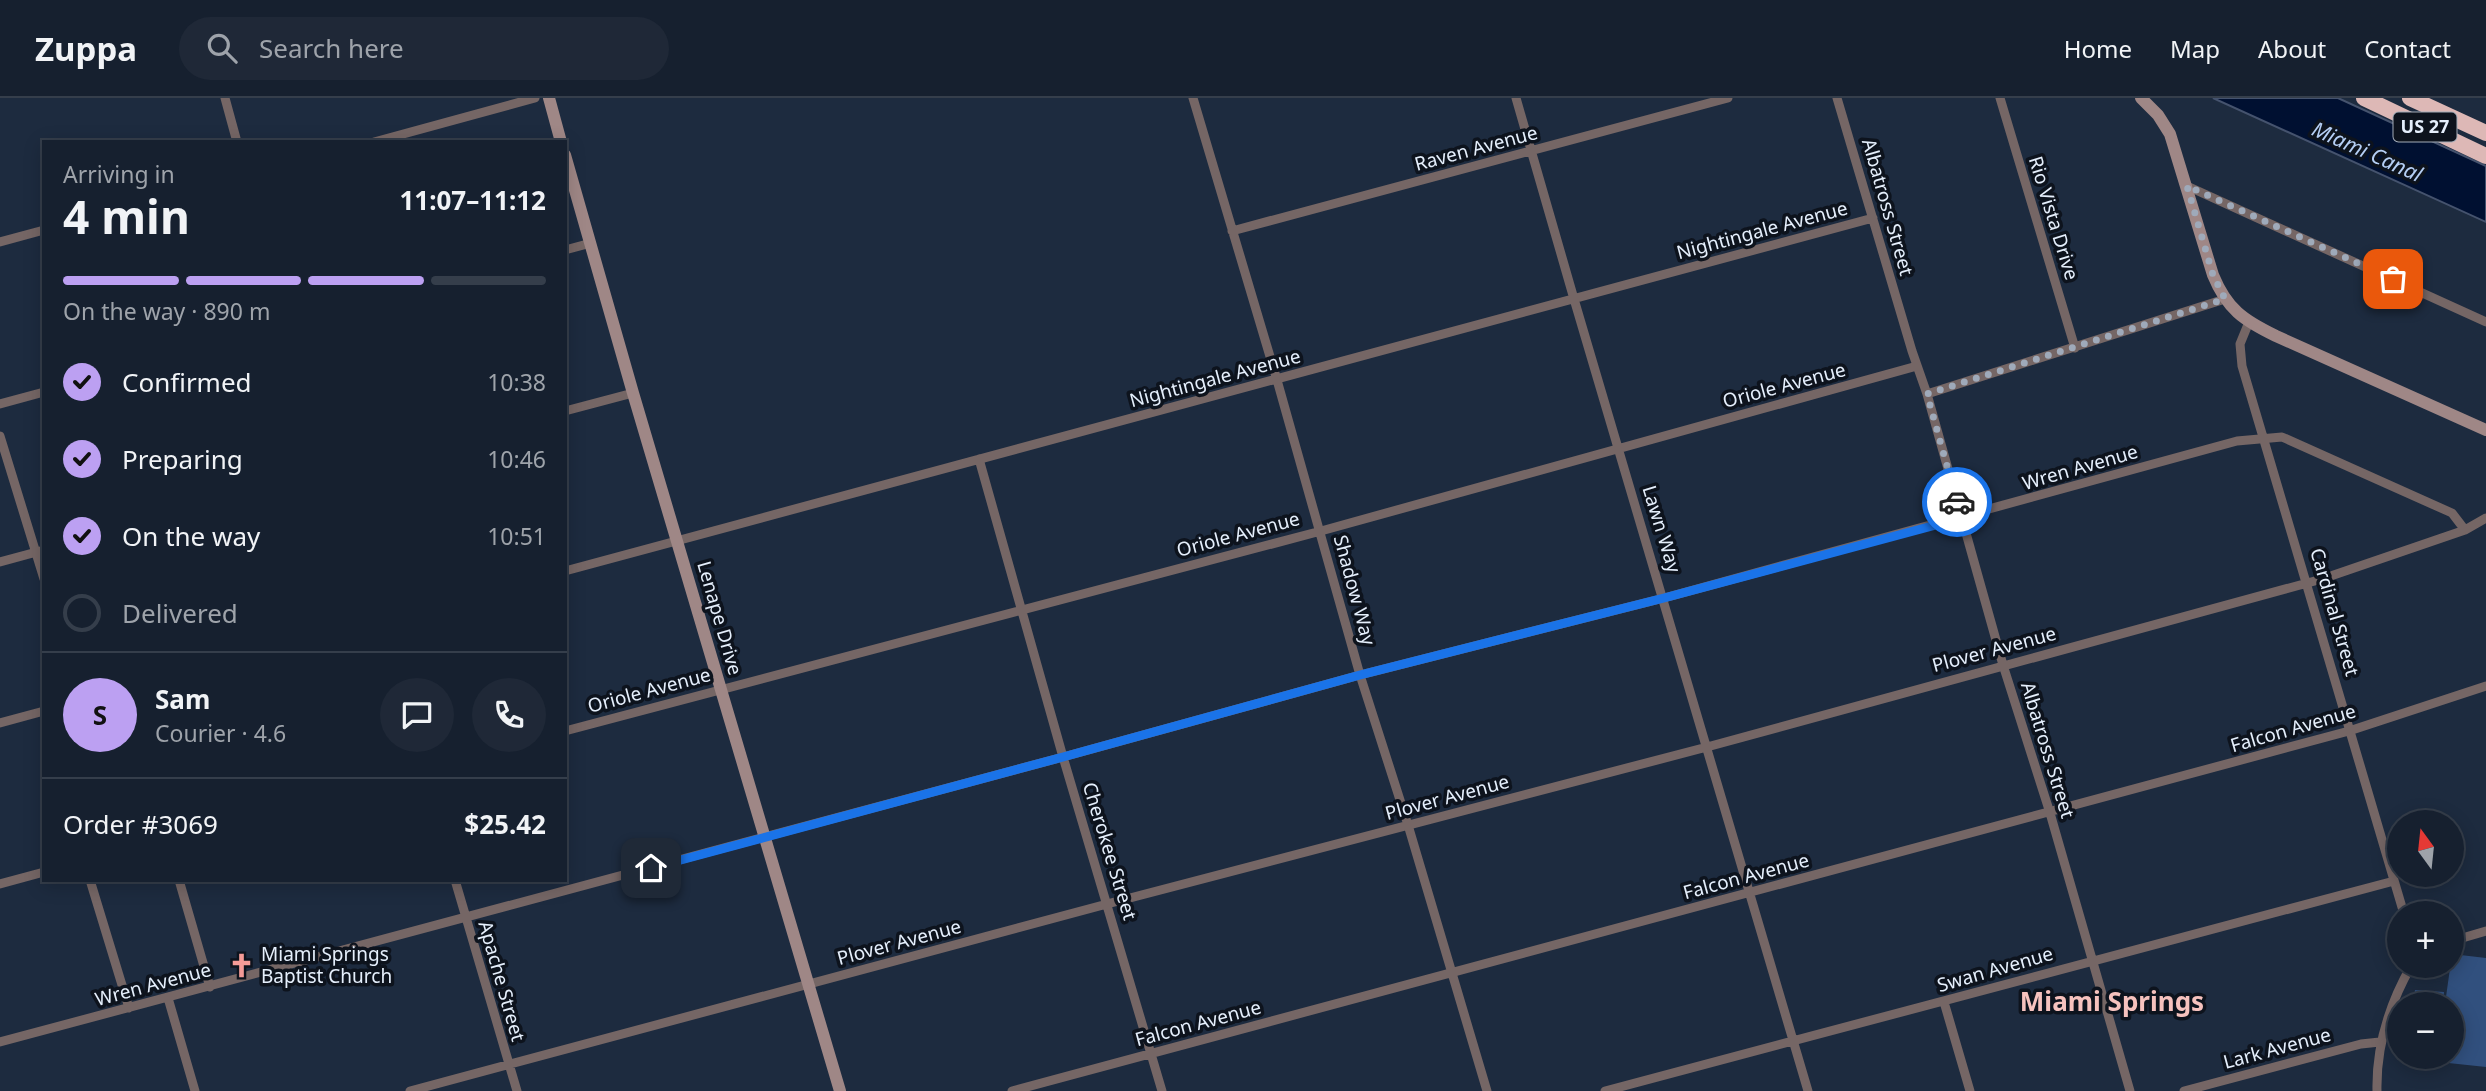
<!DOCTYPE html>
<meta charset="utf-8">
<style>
:root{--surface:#16202f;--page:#1f2837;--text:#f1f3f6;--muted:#9ea3aa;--line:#353e4b;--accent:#bca0f2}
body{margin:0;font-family:"Noto Sans",sans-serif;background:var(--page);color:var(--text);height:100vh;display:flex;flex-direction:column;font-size:26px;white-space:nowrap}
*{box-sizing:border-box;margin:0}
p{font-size:23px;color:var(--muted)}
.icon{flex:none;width:38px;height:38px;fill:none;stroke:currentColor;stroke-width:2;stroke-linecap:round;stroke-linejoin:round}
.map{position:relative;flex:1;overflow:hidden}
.drawer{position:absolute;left:42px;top:42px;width:525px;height:742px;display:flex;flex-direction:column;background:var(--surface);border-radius:0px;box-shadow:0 4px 18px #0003,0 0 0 2px var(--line)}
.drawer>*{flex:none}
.needle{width:46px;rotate:345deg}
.tools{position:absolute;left:2387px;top:712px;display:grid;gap:14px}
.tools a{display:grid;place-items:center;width:77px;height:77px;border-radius:50%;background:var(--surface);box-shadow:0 4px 18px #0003,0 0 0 2px var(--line);font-size:35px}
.pin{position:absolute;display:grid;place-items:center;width:60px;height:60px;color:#fff;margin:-30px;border-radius:14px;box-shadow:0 4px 10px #0006}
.courier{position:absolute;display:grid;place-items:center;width:70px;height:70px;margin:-35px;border:5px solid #1a73e8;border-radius:50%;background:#fff;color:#222;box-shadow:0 2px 9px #0007}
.summary em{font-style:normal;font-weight:700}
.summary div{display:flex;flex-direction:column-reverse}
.summary{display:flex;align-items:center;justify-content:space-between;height:119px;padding:0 21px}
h1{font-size:46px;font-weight:700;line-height:52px}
.bar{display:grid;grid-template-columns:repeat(4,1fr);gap:10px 7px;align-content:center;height:84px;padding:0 21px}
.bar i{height:9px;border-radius:5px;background:var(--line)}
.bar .selected{background:var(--accent)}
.bar p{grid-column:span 4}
.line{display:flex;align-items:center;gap:18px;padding:0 21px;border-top:2px solid var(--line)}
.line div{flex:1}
.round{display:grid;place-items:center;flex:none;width:74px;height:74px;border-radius:37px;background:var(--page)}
ol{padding:0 21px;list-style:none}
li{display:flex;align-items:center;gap:21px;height:77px}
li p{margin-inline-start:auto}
li .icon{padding:7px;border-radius:50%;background:var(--accent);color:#111;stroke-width:4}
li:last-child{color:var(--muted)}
li i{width:38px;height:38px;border:4px solid var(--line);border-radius:50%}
header{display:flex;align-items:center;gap:42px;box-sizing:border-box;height:98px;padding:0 35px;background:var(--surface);border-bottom:2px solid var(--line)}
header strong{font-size:33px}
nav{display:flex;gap:38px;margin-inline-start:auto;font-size:24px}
.search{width:490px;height:63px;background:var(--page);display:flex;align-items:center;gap:18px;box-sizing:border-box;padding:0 24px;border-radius:38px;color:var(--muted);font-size:26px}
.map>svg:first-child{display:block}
.green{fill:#31507e}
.water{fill:#001031;stroke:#45536e;stroke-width:2}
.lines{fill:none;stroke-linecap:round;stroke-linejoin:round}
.street{stroke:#756665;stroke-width:9}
.secondary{stroke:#9f8786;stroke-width:12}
.highway{stroke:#ddb8b6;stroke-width:16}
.done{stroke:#9faaba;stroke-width:7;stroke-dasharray:0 12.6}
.route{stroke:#1a73e8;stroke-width:9}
.labels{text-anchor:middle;stroke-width:7;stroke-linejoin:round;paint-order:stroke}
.shield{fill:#0d131d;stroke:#a4adb9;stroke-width:2}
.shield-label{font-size:18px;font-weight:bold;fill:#e5effc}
.street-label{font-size:19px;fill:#e5effc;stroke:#0d131d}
.poi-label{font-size:19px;fill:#e5effc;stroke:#0d131d;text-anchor:start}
.water-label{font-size:21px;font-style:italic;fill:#b5cff5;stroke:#0d131d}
.district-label{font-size:26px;font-weight:bold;fill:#f6c2be;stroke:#0d131d}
</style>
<header>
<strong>Zuppa</strong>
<div class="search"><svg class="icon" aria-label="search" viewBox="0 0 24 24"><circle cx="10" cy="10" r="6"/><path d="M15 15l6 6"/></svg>Search here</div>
<nav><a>Home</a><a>Map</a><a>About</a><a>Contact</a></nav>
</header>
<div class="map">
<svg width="2486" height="993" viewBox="0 0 2486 993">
<rect width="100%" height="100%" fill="#1d2b3f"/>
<path class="green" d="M2452,856L2486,860V969L2439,964V959H2452V906H2445Z
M2415,892L2444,894L2443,906H2413Z"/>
<path class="water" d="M2213,0H2338L2486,68V124Z"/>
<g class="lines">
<path class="street" d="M225,0L237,44
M1193,0L1277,282L1360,577L1408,727L1487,993
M1516,0L1574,201L1808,993
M1837,0L1912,253L1927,296L2003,567L2050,715L2130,993
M2000,0L2075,250
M374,44L535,0
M2187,88L2486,224
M1232,133L1728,0
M0,144L44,132
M565,152L591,145
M2249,224L2240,246L2242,268L2404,816
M1927,296L2225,201
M0,306L44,294
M565,313L633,295
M0,338L44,481
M979,361L1063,659L1162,993
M0,464L44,452
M565,473L1873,120
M0,625L44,613
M565,633L1321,433L1917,268
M90,782L129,910
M179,782L210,889
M455,782L517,993
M0,786L44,774
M2452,843L2486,833
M168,900L195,993
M1944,904L1970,993
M0,944L1063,659L1360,577L1664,500L2237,343L2282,339L2452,415L2465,432
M410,993L1107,806L1707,649L2322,481L2465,432L2486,420
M1012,993L2349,633L2486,588
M1605,993C1868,924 2130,851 2394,783
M2184,993L2361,946L2380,944
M2377,993C2376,949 2389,907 2411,868"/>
<path class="secondary" d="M549,0L561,44
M2141,0L2158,17L2170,36L2213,177C2227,211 2243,222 2276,238L2486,332
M565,57L633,295L840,993"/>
<path class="highway" d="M2364,0L2486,58
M2410,0L2486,35"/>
</g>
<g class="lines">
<path class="done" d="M1957,404L1927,296L2225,201L2213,177L2187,88L2393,181"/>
<path class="route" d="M651,770L1063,659L1360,577L1664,500L1962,420L1957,404"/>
</g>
<defs>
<symbol id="church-bare" viewBox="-9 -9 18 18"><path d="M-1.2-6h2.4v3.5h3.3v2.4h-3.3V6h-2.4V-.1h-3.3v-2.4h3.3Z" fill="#f59b97" stroke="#0d131d" stroke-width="2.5" paint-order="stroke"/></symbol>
</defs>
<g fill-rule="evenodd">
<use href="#church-bare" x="224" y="850" width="35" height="35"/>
</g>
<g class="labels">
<rect class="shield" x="2393.5" y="14.5" width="63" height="29" rx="5"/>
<g class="shield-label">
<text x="2425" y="35">US 27</text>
</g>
<g class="street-label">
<text transform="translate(1476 50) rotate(-15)" y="7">Raven Avenue</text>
<text transform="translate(1888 109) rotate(74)" y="7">Albatross Street</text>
<text transform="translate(2054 120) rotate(73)" y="7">Rio Vista Drive</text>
<text transform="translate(1762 132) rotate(-15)" y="7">Nightingale Avenue</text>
<text transform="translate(1215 280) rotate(-15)" y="7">Nightingale Avenue</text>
<text transform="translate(1784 287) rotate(-15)" y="7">Oriole Avenue</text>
<text transform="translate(2080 369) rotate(-16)" y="7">Wren Avenue</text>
<text transform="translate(1662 431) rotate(73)" y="7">Lawn Way</text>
<text transform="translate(1238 436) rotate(-15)" y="7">Oriole Avenue</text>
<text transform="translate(1355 492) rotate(75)" y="7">Shadow Way</text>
<text transform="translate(2335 514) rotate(74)" y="7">Cardinal Street</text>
<text transform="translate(720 520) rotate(74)" y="7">Lenape Drive</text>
<text transform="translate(1994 551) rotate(-15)" y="7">Plover Avenue</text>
<text transform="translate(649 592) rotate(-15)" y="7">Oriole Avenue</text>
<text transform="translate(2293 630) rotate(-16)" y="7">Falcon Avenue</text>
<text transform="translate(2048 652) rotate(73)" y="7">Albatross Street</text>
<text transform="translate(1447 699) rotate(-15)" y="7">Plover Avenue</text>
<text transform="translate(1110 753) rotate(73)" y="7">Cherokee Street</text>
<text transform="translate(1746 778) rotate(-15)" y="7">Falcon Avenue</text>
<text transform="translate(899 844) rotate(-15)" y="7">Plover Avenue</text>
<text transform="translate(1995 871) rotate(-16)" y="7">Swan Avenue</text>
<text transform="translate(502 883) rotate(74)" y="7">Apache Street</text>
<text transform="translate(153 886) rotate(-15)" y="7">Wren Avenue</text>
<text transform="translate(1198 925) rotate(-15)" y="7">Falcon Avenue</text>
<text transform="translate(2277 950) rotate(-15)" y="7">Lark Avenue</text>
</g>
<g class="poi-label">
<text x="261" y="863">Miami Springs<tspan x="261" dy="22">Baptist Church</tspan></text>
</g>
<g class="water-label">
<text transform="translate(2367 54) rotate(24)" y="7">Miami Canal</text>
</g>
<g class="district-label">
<text x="2112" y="913">Miami Springs</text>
</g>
</g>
</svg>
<div class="tools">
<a><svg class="needle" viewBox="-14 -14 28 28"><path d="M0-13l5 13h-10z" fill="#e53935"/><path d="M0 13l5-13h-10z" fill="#9ea3aa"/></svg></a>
<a>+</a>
<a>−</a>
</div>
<div class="pin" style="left:2393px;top:181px;background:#ea580c"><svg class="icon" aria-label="bag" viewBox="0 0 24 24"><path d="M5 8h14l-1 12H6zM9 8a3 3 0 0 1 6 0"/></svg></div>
<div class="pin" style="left:651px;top:770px;background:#1f2937"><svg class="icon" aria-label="home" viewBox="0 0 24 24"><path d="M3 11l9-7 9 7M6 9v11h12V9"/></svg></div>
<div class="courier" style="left:1957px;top:404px"><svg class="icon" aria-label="car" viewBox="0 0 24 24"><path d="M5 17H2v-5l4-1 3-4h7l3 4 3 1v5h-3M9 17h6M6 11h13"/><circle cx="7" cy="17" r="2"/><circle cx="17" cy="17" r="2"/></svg></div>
<section class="drawer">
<div class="summary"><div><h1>4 min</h1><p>Arriving in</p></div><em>11:07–11:12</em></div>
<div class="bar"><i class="selected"></i><i class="selected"></i><i class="selected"></i><i></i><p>On the way · 890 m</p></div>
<ol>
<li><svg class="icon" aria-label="check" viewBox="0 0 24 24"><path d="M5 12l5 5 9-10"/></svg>Confirmed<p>10:38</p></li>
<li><svg class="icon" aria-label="check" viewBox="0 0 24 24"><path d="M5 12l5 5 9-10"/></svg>Preparing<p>10:46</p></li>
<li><svg class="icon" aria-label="check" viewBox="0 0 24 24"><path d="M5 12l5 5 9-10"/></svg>On the way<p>10:51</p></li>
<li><i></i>Delivered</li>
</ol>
<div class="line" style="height:126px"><b class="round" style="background:var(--accent);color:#111">S</b><div><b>Sam</b><p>Courier · 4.6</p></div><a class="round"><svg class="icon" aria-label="chat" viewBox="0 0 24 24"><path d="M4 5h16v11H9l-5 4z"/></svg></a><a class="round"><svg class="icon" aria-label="phone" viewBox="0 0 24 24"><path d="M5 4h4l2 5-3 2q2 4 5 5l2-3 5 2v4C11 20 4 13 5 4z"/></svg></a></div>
<div class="line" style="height:91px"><div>Order #3069</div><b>$25.42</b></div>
</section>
</div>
